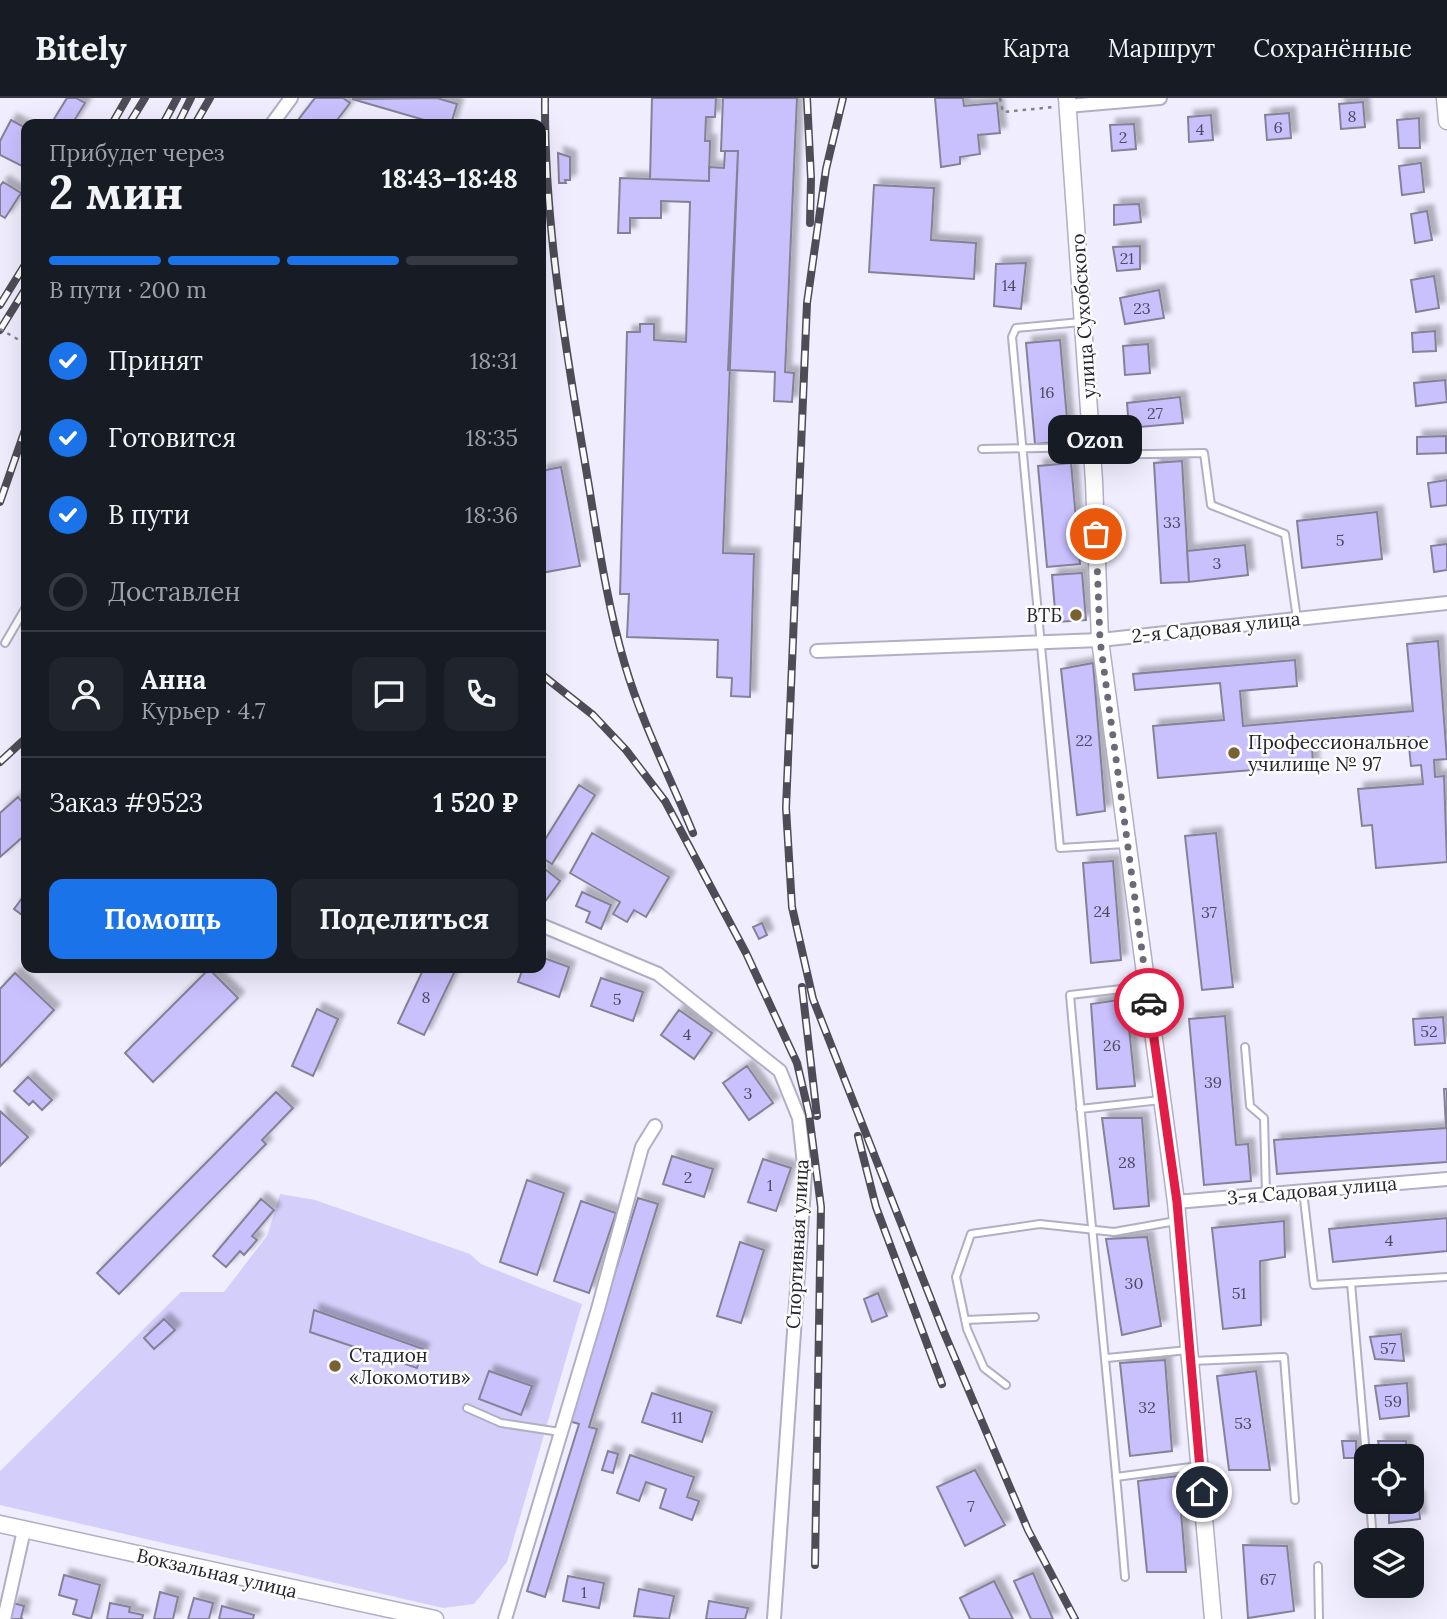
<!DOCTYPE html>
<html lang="ru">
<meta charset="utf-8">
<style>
:root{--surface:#171b24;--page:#20242c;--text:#f1f3f6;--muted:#9ea1a6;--line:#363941;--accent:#1a73e8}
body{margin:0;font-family:Lora,serif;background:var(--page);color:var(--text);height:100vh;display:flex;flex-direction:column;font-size:26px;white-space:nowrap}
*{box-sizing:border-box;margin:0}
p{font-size:23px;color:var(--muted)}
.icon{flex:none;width:38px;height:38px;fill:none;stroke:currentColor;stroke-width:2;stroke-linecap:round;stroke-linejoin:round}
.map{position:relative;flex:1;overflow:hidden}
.sheet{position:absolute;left:21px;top:21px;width:525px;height:854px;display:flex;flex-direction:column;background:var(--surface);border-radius:14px;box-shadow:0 7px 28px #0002}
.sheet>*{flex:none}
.fabs{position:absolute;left:1354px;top:1346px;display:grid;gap:14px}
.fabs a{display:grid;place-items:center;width:70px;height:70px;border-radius:14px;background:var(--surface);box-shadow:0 7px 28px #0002;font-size:35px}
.pin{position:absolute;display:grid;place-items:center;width:60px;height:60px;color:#fff;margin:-30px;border:4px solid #fff;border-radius:50%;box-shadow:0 2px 7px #0007}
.courier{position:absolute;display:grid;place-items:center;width:70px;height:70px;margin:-35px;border:5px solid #e11d48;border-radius:50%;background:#fff;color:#222;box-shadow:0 2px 9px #0007}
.bubble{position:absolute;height:49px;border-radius:14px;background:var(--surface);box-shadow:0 7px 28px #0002;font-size:23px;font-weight:800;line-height:49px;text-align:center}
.headline em{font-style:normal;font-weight:800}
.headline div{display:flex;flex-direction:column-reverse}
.headline{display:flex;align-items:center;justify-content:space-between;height:119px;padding:0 28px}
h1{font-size:46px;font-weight:800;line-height:52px}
.bar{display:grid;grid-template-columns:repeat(4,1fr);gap:10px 7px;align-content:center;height:84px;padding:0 28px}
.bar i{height:9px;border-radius:5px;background:var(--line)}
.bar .selected{background:var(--accent)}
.bar p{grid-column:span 4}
.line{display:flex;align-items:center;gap:18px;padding:0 28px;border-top:2px solid var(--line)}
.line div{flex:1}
.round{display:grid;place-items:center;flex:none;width:74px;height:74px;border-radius:14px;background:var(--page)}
ol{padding:0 28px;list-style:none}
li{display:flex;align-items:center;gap:21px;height:77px}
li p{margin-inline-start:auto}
li .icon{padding:7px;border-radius:50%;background:var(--accent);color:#fff;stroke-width:4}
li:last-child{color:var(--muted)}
li i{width:38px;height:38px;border:4px solid var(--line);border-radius:50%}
.action{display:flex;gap:14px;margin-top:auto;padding:14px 28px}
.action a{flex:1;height:80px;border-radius:14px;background:var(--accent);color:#fff;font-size:28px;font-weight:800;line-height:80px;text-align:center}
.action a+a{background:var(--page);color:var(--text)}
header{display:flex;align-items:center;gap:42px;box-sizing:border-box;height:98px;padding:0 35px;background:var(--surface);border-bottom:2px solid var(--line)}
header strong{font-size:33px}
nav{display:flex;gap:38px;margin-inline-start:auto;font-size:24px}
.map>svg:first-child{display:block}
.green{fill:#d4cefb}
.building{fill:#c9c0fe;stroke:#858296;stroke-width:2;filter:url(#shadow)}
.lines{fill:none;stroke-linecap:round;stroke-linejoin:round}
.service-casing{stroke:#b1afc3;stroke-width:10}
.minor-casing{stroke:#b1afc3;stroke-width:16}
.tertiary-casing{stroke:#b1afc3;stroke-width:19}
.path{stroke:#807f8b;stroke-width:2.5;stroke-dasharray:3.5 5;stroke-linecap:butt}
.service{stroke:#fff;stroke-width:6}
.minor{stroke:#fff;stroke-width:12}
.tertiary{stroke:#fff;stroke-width:16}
.rail-casing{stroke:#4e4d57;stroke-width:8}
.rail{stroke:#fcfcfc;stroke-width:5;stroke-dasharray:16;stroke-linecap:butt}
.path-bridge{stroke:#807f8b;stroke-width:2.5;stroke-dasharray:3.5 5;stroke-linecap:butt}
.done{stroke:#6c6a76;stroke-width:7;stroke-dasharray:0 12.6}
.route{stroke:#e11d48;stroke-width:9}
.poi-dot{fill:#7a6132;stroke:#fcfcfc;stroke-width:2.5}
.labels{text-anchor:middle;stroke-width:5;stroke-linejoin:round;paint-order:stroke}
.number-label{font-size:16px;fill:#4e4b60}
.street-label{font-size:19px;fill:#25242c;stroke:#fcfcfc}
.poi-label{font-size:19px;fill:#25242c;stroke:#fcfcfc;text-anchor:start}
</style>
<header>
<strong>Bitely</strong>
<nav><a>Карта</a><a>Маршрут</a><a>Сохранённые</a></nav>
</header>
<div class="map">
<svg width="1447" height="1521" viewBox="0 0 1447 1521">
<defs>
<filter id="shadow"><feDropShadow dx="6" dy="-6" stdDeviation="2" flood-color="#0004"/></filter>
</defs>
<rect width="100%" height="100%" fill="#efedfe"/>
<path class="green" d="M280,1096L315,1102L470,1156L481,1166L582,1206L507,1464L474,1506L443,1510L0,1407V1373L181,1194H224L267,1138Z"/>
<path class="building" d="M67,0H76L85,5L72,26H51Z
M315,0H343L350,5L334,26H295Z
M437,0L457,6L451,26H438L352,1Z
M652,0H716L715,19H706L705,43H710L709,83L650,81Z
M723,0H797L785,274L794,275L792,304L774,303L775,274L728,272L738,53H721Z
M935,0H963L964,8L997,5L1000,35L978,37L980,56L960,59V66L941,69Z
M1363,4L1365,29L1341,31L1339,6Z
M1289,15L1291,40L1267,42L1265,17Z
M1211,17L1213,42L1189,44L1188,19Z
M1419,20L1420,50H1399L1397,22Z
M11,22L26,30V60L22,68L0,57V43Z
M1134,26L1136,51L1112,53L1110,27Z
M725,53H738L723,455L754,456L750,599L731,598L732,580L717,579L718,542L627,539L629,496H620L627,234H640V226H654V242L686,244L690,104L661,103V120H630V135H618L620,80L709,83V69L724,70Z
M558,55L570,59V82H565L566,85H559Z
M1421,65L1424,94L1402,97L1399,68Z
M3,84L21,95L5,120L0,117V88Z
M874,87L934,90L931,142L976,145L974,181L869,174Z
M1139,106L1141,124L1114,127V107Z
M1427,113L1432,142L1415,145L1411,116Z
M1140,148V171L1117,173L1113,149Z
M1026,165L1021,211L994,208L996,166Z
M1434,178L1439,210L1416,214L1411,182Z
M1159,192L1164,220L1125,226L1120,200Z
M1435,233L1436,253L1413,254L1412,235Z
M1060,242L1069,343L1035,346L1026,245Z
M1148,246L1150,275L1125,277L1123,248Z
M1445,282L1447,304L1416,308L1414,285Z
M1180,299L1183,325L1129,330L1127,305Z
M1446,338V355L1417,356V339Z
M1182,363L1189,484L1161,485L1154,365Z
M1071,365L1080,466L1047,469L1038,368Z
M561,369L580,468L541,475V373Z
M1447,382V407L1431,409L1428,385Z
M1377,414L1382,461L1302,470L1297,423Z
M1447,446V472L1434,474L1431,448Z
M1245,447L1248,477L1189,484L1187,453Z
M1082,475L1086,522L1056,524L1052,477Z
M1438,543L1447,661L1434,662L1435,679L1444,678L1447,764L1376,770L1372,727L1362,728L1358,691L1423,686L1421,667L1411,668L1408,639L1312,648L1313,667L1158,680L1153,628L1224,622L1220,585L1135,592L1133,576L1295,562L1297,588L1240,593L1243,628L1413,613L1407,546Z
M1093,565L1105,713L1077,717L1061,571Z
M579,687L595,697L552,766L541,759V748Z
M18,699L26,709V736L0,759V715Z
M592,735L669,779L646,819L634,812L627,824L613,816L620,804L570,775Z
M1216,735L1233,889L1202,892L1185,738Z
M1113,763L1121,862L1091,865L1083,765Z
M541,768L560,783L544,805L541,802Z
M582,794L611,807L601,831L586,824L590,814L576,808Z
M26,795V820L14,811Z
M762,825L767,837L759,841L753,829Z
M541,859L569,869L559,899L518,884L523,870H541Z
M418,870L456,871L424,937L398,925L423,872Z
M209,871L238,900L153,984L125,955Z
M15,875L54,912L0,969V891Z
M601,880L643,894L633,923L591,908Z
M1126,901L1135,988L1097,991L1091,906Z
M317,911L338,921L313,978L292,968Z
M679,912L712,935L694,961L661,937Z
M1225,918L1236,1047L1248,1046L1251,1083L1204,1087L1189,921Z
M1443,919L1445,945L1415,947L1413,921Z
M747,968L773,1005L749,1022L723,985Z
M28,979L52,1002L42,1012L33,1003L29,1007L14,993Z
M1444,991H1447V1064L1277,1076L1274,1042L1446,1030Z
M276,994L293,1010L262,1042L266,1046L119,1196L97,1175Z
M0,1013L28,1039L0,1068Z
M1102,1020H1142L1149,1108L1114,1111Z
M672,1058L713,1071L704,1099L663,1086Z
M763,1061L791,1070L776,1113L748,1104Z
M527,1082L564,1095L537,1177L500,1164Z
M638,1100L658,1106L589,1329L597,1331L545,1499L527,1493L579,1326L569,1323Z
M261,1101L274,1112L252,1138L257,1142L244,1157L240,1153L226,1169L213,1158Z
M581,1103L616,1115L589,1195L554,1183Z
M1447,1120V1153L1333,1164L1329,1131Z
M1284,1123L1285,1159L1260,1163L1261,1227L1223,1231L1212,1130Z
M1147,1139L1161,1228L1122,1237L1106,1141Z
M740,1144L764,1152L741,1225L717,1218Z
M878,1195L887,1218L872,1224L864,1201Z
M314,1212L423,1251L417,1270L310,1234Z
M164,1221L175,1232L154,1251L144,1240Z
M1401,1236L1404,1263L1375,1261L1370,1239Z
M1165,1262L1172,1353L1130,1358L1120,1265Z
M489,1273L532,1288L521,1317L479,1301Z
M1256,1273L1270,1372H1229L1217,1278Z
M1407,1285L1409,1318L1380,1321L1375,1288Z
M652,1295L712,1314L702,1344L642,1324Z
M1342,1343H1356V1360H1344Z
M1378,1343H1406L1407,1358H1381Z
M608,1353L618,1356L613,1375L602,1372Z
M630,1357L694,1379L687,1399L699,1403L692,1422L660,1410L666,1391L646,1384L639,1403L617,1395Z
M975,1372L1005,1427L965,1448L937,1389Z
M1178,1378L1186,1474H1147L1138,1383Z
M1412,1399H1418L1420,1421L1389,1425V1404H1412Z
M1243,1447L1287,1448L1294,1513L1248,1520Z
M1033,1475L1053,1521H1031L1014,1483Z
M64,1477L100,1487L91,1521L73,1516L77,1502L59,1497Z
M568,1478L604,1485L599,1510L563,1503Z
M994,1483L1013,1521H970L960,1500Z
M639,1491L674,1498L669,1521L634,1518Z
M160,1494L178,1499L173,1521H154Z
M194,1500L213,1505L209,1521H188Z
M709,1503L748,1510L745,1521H706Z
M13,1505L24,1508L21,1520L23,1521H8Z
M110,1505L130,1509L129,1514L143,1517L142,1521H107Z
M222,1508L254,1517L253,1521H219Z"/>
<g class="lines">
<defs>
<path id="service" d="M1081,224L1016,230L1012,239L1060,750L1125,746
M982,351L1092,349
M1095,357L1204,355L1211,407L1285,436L1297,521
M5,545L26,509
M1245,949L1250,1008L1264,1020L1266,1096
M1080,1011L1161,1002
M1303,1093L1314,1187L1447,1179
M1351,1185L1367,1369
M965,1222L1035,1219
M1107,1260L1188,1252
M1192,1263L1284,1259L1295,1402
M1006,1287L984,1270L967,1231L956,1179L971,1136L1040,1126L1114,1134L1176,1123
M467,1310L501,1325L560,1334
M1116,1379L1198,1368
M1370,1404L1373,1442
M1318,1468L1319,1521
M1125,1479C1109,1285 1087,1091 1070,897L1147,888"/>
<path id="minor" d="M1067,8L1160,0
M272,26L291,0
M817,553L1100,542L1447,505
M541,827L658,876L780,973L799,1020L805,1076L774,1521
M1176,1104L1447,1081
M4,1521L24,1432
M505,1521L598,1211L642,1049L655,1028"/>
<path id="tertiary" d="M1067,0L1094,383L1100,542L1176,1104L1213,1521
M1445,0L1447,23
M0,1426L435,1521"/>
</defs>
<use href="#service" class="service-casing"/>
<use href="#minor" class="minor-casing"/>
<use href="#tertiary" class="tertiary-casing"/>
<path class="path" d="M1000,0L1003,14L1054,9"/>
<use href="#service" class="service"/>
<use href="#minor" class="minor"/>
<use href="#tertiary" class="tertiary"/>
<defs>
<path id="rail" d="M545,0C544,120 564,241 584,359C596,428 605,500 625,567C642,625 670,679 693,735
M807,0L811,80L810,125
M843,0L826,71L807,205L786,710L792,809L813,901L943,1232L1028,1432L1075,1521
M112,26L127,0
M129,26L145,0
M163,26L177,0
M178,26L191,0
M195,26L210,0
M0,207L26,165
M0,232L26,190
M0,404L26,329
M541,576L593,617L626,652L665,703L746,855L797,965L809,1016L821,1109L815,1467
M0,664L26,640
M802,889L817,1018
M858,1038L876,1109L942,1286"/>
</defs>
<use href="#rail" class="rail-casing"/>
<use href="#rail" class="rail"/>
<path class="path-bridge" d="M0,231L26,246"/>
</g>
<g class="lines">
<path class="done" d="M1096,436L1100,542L1149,905"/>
<path class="route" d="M1149,905L1177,1104L1202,1394"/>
</g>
<g class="poi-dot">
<circle cx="1076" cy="517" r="7"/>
<circle cx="1234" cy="655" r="7"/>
<circle cx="335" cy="1268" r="7"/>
</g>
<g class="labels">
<g class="number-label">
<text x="1352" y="24">8</text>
<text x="1278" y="35">6</text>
<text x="1200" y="37">4</text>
<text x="1123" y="45">2</text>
<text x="1127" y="166">21</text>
<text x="1009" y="193">14</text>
<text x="1142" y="216">23</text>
<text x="1047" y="300">16</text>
<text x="1155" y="321">27</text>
<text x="1172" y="430">33</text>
<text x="1340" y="448">5</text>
<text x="1217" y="471">3</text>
<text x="1084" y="648">22</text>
<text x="1102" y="819">24</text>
<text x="1209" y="820">37</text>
<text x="426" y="905">8</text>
<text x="617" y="907">5</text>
<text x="1429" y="939">52</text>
<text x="687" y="942">4</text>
<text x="1112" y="953">26</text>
<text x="1213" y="990">39</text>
<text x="748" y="1001">3</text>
<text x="1127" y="1070">28</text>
<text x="688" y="1085">2</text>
<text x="770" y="1093">1</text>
<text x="1389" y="1148">4</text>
<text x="1134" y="1191">30</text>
<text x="1239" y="1201">51</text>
<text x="1388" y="1256">57</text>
<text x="1393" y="1309">59</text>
<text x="1147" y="1315">32</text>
<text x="677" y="1325">11</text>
<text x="1243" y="1331">53</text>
<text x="971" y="1414">7</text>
<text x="1268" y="1487">67</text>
<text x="584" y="1500">1</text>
</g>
<g class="street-label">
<text transform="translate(1083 218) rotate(-94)" y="7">улица Сухобского</text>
<text transform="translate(1216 529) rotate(-6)" y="7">2-я Садовая улица</text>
<text transform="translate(1312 1092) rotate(-5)" y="7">3-я Садовая улица</text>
<text transform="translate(797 1146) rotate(-87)" y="7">Спортивная улица</text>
<text transform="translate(217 1475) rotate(13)" y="7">Вокзальная улица</text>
</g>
<g class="poi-label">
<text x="1062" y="524" text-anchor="end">ВТБ</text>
<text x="1248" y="651">Профессиональное<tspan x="1248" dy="22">училище № 97</tspan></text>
<text x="349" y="1264">Стадион<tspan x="349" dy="22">«Локомотив»</tspan></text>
</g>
</g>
</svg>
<div class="fabs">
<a><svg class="icon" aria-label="locate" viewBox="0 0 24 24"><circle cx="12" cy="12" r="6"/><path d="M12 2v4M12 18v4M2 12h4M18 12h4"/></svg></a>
<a><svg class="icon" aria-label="layers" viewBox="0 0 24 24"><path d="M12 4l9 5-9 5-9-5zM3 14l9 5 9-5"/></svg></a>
</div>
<div class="pin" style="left:1096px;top:436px;background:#ea580c"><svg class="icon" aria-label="bag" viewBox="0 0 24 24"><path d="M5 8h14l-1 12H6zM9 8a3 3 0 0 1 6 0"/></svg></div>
<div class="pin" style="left:1202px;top:1394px;background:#1f2937"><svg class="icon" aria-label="home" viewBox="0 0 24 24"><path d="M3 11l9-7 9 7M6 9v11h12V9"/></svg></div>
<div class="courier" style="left:1149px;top:905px"><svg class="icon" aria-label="car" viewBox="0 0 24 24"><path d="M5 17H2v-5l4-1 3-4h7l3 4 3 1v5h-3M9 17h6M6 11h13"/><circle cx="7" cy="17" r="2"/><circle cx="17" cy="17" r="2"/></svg></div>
<div class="bubble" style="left:1048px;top:317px;width:94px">Ozon</div>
<section class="sheet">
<div class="headline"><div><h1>2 мин</h1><p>Прибудет через</p></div><em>18:43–18:48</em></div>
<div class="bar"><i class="selected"></i><i class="selected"></i><i class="selected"></i><i></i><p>В пути · 200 m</p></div>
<ol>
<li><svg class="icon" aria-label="check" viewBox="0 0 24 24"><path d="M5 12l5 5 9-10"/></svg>Принят<p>18:31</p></li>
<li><svg class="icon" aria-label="check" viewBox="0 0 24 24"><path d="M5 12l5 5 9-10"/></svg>Готовится<p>18:35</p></li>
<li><svg class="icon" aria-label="check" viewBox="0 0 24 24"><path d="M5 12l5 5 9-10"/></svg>В пути<p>18:36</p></li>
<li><i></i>Доставлен</li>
</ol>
<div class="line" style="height:126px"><a class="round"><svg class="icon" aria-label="person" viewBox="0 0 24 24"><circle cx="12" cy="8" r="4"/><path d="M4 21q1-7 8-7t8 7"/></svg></a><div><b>Анна</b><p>Курьер · 4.7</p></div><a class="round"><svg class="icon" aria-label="chat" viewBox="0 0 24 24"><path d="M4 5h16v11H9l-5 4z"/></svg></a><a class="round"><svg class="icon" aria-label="phone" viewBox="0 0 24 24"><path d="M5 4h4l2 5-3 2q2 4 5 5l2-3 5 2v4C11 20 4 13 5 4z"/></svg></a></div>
<div class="line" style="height:91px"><div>Заказ #9523</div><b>1 520 ₽</b></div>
<div class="action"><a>Помощь</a><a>Поделиться</a></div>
</section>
</div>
